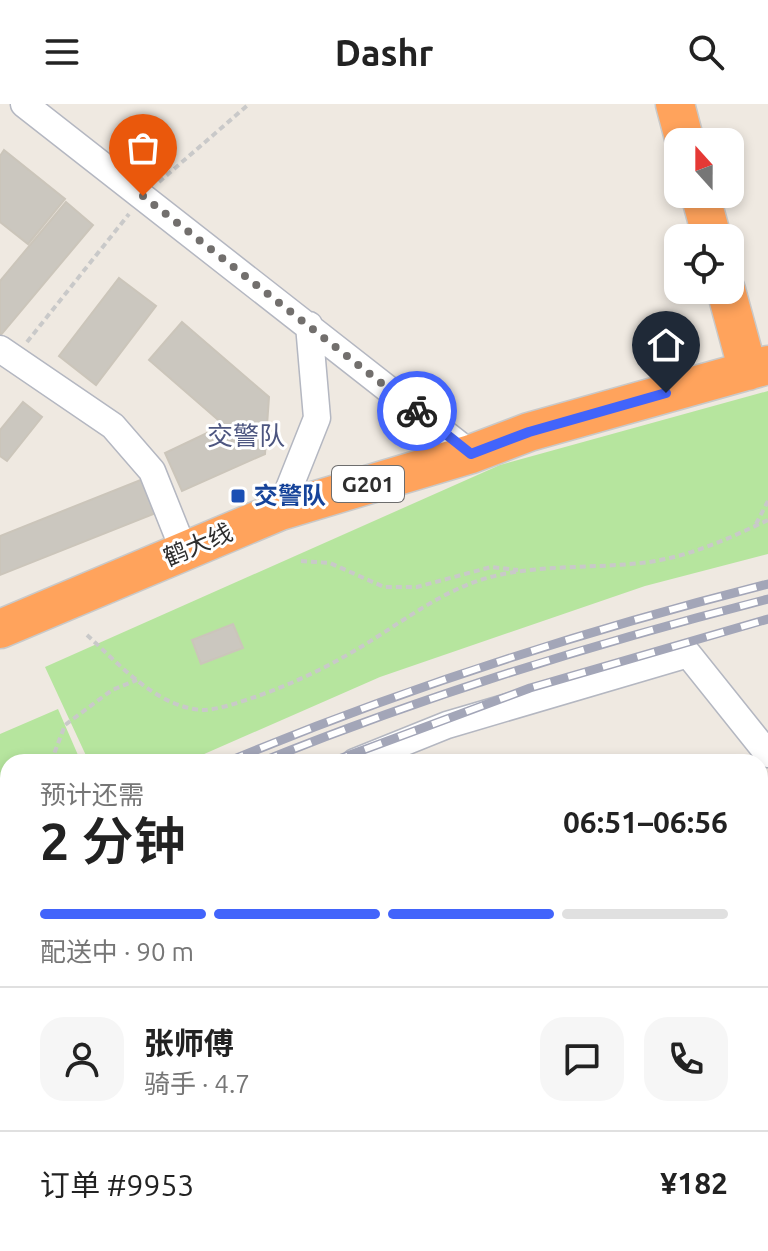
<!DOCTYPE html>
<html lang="zh">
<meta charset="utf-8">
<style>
:root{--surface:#fff;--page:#f6f6f6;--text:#222;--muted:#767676;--line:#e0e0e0;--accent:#4264fb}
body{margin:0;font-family:Ubuntu,"Noto Sans SC",sans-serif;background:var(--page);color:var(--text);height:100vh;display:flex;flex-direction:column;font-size:30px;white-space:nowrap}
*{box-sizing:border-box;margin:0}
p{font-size:26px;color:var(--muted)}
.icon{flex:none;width:44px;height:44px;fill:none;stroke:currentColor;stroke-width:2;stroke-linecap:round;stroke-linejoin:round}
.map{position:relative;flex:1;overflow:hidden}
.details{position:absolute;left:0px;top:650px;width:768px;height:498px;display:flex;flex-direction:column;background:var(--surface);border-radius:24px 24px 0 0;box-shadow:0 4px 12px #0003}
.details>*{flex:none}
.needle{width:52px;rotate:339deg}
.fabs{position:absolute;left:664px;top:24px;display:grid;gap:16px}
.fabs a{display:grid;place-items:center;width:80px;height:80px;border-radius:16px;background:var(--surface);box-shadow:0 4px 12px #0003;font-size:40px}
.pin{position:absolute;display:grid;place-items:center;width:68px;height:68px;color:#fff;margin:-82px -34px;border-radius:50% 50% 50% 0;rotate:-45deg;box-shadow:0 0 8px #0007}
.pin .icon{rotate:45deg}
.courier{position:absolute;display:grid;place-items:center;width:80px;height:80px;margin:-40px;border:6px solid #4264fb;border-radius:50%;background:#fff;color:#222;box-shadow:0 2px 10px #0007}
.headline em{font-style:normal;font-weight:600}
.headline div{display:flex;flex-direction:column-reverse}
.headline{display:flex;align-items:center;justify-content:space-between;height:136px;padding:0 40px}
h1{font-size:52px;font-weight:600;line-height:60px}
.bar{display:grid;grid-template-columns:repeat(4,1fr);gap:12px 8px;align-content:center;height:96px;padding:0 40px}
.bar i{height:10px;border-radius:6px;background:var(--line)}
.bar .on{background:var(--accent)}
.bar p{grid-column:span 4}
.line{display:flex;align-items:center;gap:20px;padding:0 40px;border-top:2px solid var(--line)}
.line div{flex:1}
.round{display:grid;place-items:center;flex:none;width:84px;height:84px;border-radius:24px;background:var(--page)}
header{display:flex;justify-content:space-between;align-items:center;height:104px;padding:0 40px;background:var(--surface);font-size:36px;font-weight:600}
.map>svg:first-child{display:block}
.green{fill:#b6e59e}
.building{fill:#cbc7bf;stroke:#cbc5ba;stroke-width:2}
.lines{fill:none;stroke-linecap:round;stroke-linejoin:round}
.minor-casing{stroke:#b4b7c1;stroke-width:29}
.highway-casing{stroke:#c9c9c9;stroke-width:41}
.path{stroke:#c9c9c9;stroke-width:4;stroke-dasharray:6 4;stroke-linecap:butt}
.minor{stroke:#fff;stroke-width:26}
.highway{stroke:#ffa35c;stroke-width:38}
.rail-casing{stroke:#a3a6b8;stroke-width:9}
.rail{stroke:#fff;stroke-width:6;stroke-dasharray:18;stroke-linecap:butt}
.done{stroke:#726f6d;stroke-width:8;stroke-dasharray:0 14.4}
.route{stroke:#4264fb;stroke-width:10}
.transit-dot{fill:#1a4fb4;stroke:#fff;stroke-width:3}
.labels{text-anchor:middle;stroke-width:6;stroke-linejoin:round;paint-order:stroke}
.shield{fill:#fff;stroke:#6d6d6d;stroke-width:2}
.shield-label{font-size:22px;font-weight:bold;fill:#2e2e2e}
.transit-label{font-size:24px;font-weight:bold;fill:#164399;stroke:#fff;text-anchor:start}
.street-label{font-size:24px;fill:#2e2e2e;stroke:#fff}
.neighbourhood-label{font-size:26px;fill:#4d5680;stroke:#fff}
</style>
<header><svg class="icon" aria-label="menu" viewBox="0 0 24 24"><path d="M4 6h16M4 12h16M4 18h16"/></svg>Dashr<svg class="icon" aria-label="search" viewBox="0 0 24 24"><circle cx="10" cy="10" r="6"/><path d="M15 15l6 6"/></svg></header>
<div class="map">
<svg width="768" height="1147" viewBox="0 0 768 1147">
<rect width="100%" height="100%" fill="#efe9e1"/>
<path class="green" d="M768,287V450L645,482L380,573L186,658H89L45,563L500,361Z
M58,605L81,658H8V696L0,700V630Z"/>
<path class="building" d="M4,46L65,95L28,140L0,118V52Z
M66,98L93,121L0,232V177Z
M119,174L156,202L96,281L59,252Z
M182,218L269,293L265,350L182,387L165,349L224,321L149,256Z
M23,298L42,313L7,357L0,352V326Z
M143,375L156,409L0,471V432Z
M233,520L243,544L201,560L192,536Z
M760,904L768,913L760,923Z"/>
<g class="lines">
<defs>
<path id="minor" d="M24,0L471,350
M0,245L113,322L152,367L184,447
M280,407L317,314L309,221
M355,658L447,621L688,550L768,650
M0,818L8,814"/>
<path id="highway" d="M675,0L685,38
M700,90L712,134
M726,186L748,267
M0,525L280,407L471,350L529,328L768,261"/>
</defs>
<use href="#minor" class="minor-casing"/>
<use href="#highway" class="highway-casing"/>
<path class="path" d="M159,78L249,0
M27,238L129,110
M756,420L768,397
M301,457L330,459L384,483H417L491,463L518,466
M87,531C118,559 156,603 202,606C218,606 240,598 255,593C289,581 322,566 354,547C392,525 427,497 469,480C525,458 590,466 649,458C691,452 730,434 768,416
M51,658L65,621L112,586L137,576
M0,716L8,713"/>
<use href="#minor" class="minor"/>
<use href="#highway" class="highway"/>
<defs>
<path id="rail" d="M227,658C404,584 583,527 768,480
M261,658C427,591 595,539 768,495
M331,658L530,584L768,515
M0,753L8,750
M0,770L8,767
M0,802L8,799"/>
</defs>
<use href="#rail" class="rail-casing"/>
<use href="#rail" class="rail"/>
</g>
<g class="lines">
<path class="done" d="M143,92L417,307"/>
<path class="route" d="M417,307L471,350L529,328L666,289"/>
</g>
<rect class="transit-dot" x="230" y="384" width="16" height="16" rx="4"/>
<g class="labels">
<rect class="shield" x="332" y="362" width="72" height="36" rx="6"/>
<g class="shield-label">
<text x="368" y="388">G201</text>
</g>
<g class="transit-label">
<text x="254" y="400">交警队</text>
</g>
<g class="street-label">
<text transform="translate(198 441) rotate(-23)" y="8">鹤大线</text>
</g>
<g class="neighbourhood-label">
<text x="246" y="341">交警队</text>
</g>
</g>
</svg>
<div class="fabs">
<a><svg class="needle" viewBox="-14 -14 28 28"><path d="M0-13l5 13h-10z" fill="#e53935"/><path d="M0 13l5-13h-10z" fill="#767676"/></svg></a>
<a><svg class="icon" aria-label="locate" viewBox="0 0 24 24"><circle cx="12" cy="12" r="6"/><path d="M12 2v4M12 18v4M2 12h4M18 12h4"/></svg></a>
</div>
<div class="pin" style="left:143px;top:92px;background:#ea580c"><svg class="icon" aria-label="bag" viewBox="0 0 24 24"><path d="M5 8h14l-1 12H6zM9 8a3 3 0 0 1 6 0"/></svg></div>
<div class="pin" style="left:666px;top:289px;background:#1f2937"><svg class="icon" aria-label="home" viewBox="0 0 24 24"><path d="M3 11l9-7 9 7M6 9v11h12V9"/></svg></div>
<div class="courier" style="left:417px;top:307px"><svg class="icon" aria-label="bike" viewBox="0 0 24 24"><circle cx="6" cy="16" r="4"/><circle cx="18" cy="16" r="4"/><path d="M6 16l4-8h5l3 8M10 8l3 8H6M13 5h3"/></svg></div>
<section class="details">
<div class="headline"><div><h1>2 分钟</h1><p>预计还需</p></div><em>06:51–06:56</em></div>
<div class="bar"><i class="on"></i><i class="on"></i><i class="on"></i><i></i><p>配送中 · 90 m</p></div>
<div class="line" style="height:144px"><a class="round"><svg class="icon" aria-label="person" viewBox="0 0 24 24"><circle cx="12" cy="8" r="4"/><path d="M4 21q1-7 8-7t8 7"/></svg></a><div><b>张师傅</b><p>骑手 · 4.7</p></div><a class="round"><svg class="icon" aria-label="chat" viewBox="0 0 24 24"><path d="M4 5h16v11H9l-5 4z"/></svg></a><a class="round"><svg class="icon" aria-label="phone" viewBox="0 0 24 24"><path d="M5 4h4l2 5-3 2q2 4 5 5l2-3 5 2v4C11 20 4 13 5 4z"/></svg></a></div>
<div class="line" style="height:104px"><div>订单 #9953</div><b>¥182</b></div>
</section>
</div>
